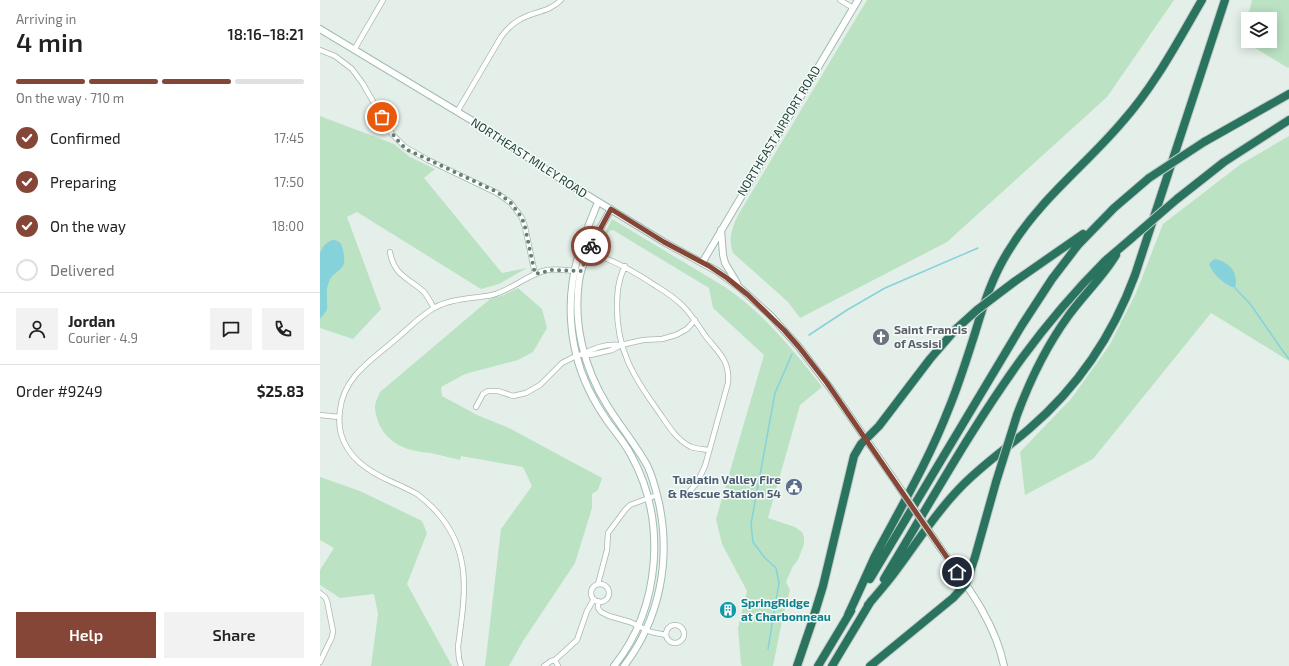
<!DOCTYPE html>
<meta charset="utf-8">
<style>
:root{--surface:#fff;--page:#f2f2f2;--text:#222;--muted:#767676;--line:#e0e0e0;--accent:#854638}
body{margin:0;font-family:"Exo 2",sans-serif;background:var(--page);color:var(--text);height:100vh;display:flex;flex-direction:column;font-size:15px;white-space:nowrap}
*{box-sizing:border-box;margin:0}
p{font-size:13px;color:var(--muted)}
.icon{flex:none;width:22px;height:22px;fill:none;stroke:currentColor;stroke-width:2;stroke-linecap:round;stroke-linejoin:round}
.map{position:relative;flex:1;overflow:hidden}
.sheet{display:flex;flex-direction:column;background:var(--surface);width:320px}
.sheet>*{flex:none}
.tools{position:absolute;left:921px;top:12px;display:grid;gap:8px}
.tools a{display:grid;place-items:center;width:36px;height:36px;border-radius:0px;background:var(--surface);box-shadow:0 2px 10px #0003;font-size:20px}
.pin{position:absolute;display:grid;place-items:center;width:34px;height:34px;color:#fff;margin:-17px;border:2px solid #fff;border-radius:50%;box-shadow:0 1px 4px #0007}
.courier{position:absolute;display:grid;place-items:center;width:40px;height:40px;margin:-20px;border:3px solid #854638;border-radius:50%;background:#fff;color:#222;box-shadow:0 1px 5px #0007}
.headline em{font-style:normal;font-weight:600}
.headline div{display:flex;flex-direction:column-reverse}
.headline{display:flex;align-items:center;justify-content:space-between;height:68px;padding:0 16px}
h1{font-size:26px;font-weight:600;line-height:30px}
.bar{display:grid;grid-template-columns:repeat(4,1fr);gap:6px 4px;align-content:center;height:48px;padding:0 16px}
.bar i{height:5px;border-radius:3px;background:var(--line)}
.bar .selected{background:var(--accent)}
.bar p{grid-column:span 4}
.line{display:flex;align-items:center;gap:10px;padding:0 16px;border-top:1px solid var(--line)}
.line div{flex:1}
.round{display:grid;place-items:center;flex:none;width:42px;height:42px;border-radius:0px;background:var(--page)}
ol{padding:0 16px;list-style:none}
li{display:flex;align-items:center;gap:12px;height:44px}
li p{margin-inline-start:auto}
li .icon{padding:4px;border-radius:50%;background:var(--accent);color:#fff;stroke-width:4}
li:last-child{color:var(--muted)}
li i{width:22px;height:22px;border:2px solid var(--line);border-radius:50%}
.cta{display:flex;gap:8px;margin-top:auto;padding:8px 16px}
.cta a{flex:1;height:46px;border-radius:0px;background:var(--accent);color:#fff;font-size:16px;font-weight:600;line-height:46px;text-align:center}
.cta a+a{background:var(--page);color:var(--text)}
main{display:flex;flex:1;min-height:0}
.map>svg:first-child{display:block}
.green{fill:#bbe2c3;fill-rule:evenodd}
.water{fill:#86d2da}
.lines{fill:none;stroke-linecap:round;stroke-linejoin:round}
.stream{stroke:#86d2da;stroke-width:1.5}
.street-casing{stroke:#a6b8b0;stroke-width:6}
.secondary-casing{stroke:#a1bcb1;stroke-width:8}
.highway-casing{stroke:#c1cac7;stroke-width:10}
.street{stroke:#fff;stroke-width:4.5}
.secondary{stroke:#fff;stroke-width:6}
.highway{stroke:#29735f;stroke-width:8}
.secondary-bridge-casing{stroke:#a1bcb1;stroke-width:8;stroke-linecap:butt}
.highway-bridge-casing{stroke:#c1cac7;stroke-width:10;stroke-linecap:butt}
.secondary-bridge{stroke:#fff;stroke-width:6}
.highway-bridge{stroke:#29735f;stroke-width:8}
.done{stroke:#657f76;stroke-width:4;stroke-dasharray:0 7.2}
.route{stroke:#854638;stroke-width:5}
.labels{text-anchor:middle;stroke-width:3;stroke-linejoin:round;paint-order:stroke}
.street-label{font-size:12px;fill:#214338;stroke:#f5fbf8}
.worship-label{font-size:12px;font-weight:bold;fill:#5b616d;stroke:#f5fbf8;text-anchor:start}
.service-label{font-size:12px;font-weight:bold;fill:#4e5e75;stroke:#f5fbf8;text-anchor:end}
.culture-label{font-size:12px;font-weight:bold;fill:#0d838f;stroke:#f5fbf8;text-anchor:start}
</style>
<main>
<section class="sheet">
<div class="headline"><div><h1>4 min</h1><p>Arriving in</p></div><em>18:16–18:21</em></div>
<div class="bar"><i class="selected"></i><i class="selected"></i><i class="selected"></i><i></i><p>On the way · 710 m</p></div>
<ol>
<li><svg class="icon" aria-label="check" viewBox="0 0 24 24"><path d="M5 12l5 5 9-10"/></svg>Confirmed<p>17:45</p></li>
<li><svg class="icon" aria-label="check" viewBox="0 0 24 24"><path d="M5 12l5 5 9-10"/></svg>Preparing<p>17:50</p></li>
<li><svg class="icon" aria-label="check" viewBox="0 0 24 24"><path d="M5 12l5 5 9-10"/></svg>On the way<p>18:00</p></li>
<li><i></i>Delivered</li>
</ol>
<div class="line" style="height:72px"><a class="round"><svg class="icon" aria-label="person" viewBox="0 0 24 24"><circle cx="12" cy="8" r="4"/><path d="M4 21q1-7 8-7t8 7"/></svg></a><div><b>Jordan</b><p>Courier · 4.9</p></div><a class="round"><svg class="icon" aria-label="chat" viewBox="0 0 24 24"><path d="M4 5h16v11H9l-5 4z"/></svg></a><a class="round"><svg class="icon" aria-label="phone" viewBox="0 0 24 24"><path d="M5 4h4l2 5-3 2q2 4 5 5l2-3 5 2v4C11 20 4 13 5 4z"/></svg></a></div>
<div class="line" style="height:52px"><div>Order #9249</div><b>$25.83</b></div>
<div class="cta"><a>Help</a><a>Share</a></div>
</section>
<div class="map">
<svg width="969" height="666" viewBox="0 0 969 666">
<rect width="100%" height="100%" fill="#e4efe9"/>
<path class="green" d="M547,0H854L787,97L627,242L480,318L468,302L413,253C408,239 412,228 418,215Z
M932,0H969V67L968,68L922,40ZM928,19H950V41H928Z
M0,116L74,144L90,157L115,169L104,178L182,273L207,268L179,284L161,289L37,212L27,217L61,309L33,339L0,328Z
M969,136V361L891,313L773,459L705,495L700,452L751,399L789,346L816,293L843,224L921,164Z
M292,219L405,287C443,313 474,350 502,387L480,405L448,518L475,527L482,532L484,537V544L478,560L473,566L466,582L470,590L462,621L453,666H422L421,664L418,628L427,591L402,544L396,519L444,355L393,308L389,288L293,230L289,231L279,245Z
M198,288L222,309L227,328L213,352L198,360L145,374L121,387L122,396L157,415L189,428L282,478L278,490L272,494V508L255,563L203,641L189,666H165L181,529L212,486L203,467L141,456L140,460C131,458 124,456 115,454C106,452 96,452 88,449C69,443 56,427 55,407C55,402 58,397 60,392L170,299L184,295Z
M0,477L40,491L102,521L107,533L87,584L132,666H51L58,614L54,594L20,598L0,585V570L14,548L0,540Z"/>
<path class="water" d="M13,240C16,240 19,241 21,244C23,248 26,261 23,266C19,272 11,274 9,282C5,291 8,300 7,310L0,319V253C3,246 6,242 13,240Z
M896,259C910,263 919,273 915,288C905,285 893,275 889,264L893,260Z"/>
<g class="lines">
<path class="stream" d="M915,288L931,305L960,347L969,359
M489,335L527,310L565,288L658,248
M448,649L459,583L456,568L445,558L433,542L431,524L455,393L472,354"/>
<defs>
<path id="street" d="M520,0L533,8
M0,50L15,56L32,69L43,84L72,134L85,147L108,160L177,193L191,203L202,218L205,227L215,274
M34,50L63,0
M137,112L181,37C186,30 192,24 199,20C214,11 228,13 241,0
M70,252C74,276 89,278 104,292C108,297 111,303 114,308
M279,256C300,263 318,274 336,286C346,292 355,298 363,306C372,315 379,327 387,338C399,353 410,361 408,383L385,466L377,483L368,493
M305,266C298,280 297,293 297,308C297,349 313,376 336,408C346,422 355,439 371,447C377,449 383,449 389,450
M263,354C274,348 288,344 299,345
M156,407L163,394L168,391H178L193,396L206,393L220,385L242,363L256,356L263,354L270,355L292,350L301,345L323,340L342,339L356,335L367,329L375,320
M0,415L19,417
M278,584L287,550L288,533L305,510L310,505L337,495
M271 593a9 9 0 1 1 18 0a9 9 0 1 1-18 0Z
M0,593L5,597L7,601L13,631L12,637L0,662
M278,601V608L281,612L289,616L310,622L331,632L346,635
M346 634a9 9 0 1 1 18 0a9 9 0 1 1-18 0Z
M235,660L238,666
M141,666L139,659L138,647C144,600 153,557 121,517C114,508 106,501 97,494C88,489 79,485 70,481C48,471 28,458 21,434C19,427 19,418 20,410C24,376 52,360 76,339C88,329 100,316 114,308C131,298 153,299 172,295C192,290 208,274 227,270C237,268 248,271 258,271
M224,666L231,661L235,660L257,640L267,611L274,599"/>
<path id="secondary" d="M0,29L161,126L228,171L344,242L397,271L419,287L451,316L479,347L511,389L575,481
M278,202C272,217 265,233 260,250C249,284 248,320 256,354C262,379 274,402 288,422C296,433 305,443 311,455C347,520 341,607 294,666
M291,209C279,231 263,255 259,281C253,324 264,368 287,405C300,426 315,444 327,465C333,477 336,490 339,503C351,560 340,619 304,666
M401,230L403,255L405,263L417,283
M382,263L538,0
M619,546C645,583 675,621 684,666"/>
<path id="highway" d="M884,142L969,94
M857,199L904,162L969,120
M694,282L763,234
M697,415C710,380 727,345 749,315C764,294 783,277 796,255
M550,579L702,325L732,279L758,245L794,208L829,178
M564,579C609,505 651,428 702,358C727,324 755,291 785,261C794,253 804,245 813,237
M548,605C557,594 567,583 575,572C596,544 614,515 638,490C659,467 686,449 709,429C758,387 793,335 815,275L905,0
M528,615C537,596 546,576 555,556C581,507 609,460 629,408C639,384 647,358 655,333C664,303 673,274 691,247C721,198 767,164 803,121C835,85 858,41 882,0
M477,666L492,622L503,586L534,456L541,444L559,426L610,359L636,329
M498,666L531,611
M512,666L551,601
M550,666L633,598L646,584L655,557L676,482"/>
</defs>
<use href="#street" class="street-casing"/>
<use href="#secondary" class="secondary-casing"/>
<use href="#highway" class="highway-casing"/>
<use href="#street" class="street"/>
<use href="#secondary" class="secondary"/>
<use href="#highway" class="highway"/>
<defs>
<path id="secondary-bridge" d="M575,481L619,546"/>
<path id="highway-bridge" d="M829,178L884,142
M813,237L857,199
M636,329L657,310L694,282
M676,482L697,415"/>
</defs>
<use href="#secondary-bridge" class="secondary-bridge-casing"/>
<use href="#highway-bridge" class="highway-bridge-casing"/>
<use href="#secondary-bridge" class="secondary-bridge"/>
<use href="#highway-bridge" class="highway-bridge"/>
</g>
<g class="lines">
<path class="done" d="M62,117C69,129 76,141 88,150L177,192L191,203L202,218L205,227L215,274L232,270L261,271L271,246"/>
<path class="route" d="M271,246L291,209L344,242L389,266L407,278L428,295L464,330L479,347L507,383L637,572"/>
</g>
<defs>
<symbol id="church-disc" viewBox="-11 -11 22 22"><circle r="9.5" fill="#6b7280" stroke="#f5fbf8"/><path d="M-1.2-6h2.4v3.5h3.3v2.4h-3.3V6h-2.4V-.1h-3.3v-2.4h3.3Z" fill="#fff"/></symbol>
<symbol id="civic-disc" viewBox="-11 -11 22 22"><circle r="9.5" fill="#5c6f8a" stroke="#f5fbf8"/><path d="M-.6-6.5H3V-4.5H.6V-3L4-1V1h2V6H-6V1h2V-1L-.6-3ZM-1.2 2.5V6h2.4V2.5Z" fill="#fff"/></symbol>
<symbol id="building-disc" viewBox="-11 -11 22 22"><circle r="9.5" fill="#0f9aa8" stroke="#f5fbf8"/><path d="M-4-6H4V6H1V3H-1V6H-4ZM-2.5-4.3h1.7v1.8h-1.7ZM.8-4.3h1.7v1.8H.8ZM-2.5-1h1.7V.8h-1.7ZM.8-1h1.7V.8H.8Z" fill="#fff"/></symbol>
</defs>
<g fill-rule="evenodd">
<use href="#church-disc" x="551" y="327" width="20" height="20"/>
<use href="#civic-disc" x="464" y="477" width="20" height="20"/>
<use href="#building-disc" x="398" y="600" width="20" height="20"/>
</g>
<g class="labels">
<g class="street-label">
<text transform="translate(459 131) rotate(-59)" y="4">NORTHEAST AIRPORT ROAD</text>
<text transform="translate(209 158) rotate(33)" y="4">NORTHEAST MILEY ROAD</text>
</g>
<g class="worship-label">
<text x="574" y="334">Saint Francis<tspan x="574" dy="14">of Assisi</tspan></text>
</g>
<g class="service-label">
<text x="461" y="484">Tualatin Valley Fire<tspan x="461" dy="14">&amp; Rescue Station 54</tspan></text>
</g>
<g class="culture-label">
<text x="421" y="607">SpringRidge<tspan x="421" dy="14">at Charbonneau</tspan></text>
</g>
</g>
</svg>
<div class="tools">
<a><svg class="icon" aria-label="layers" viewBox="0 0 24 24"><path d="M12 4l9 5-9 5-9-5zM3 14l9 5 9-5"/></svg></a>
</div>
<div class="pin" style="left:62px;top:117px;background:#ea580c"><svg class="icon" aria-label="bag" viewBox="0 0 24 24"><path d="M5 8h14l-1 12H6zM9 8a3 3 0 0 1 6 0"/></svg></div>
<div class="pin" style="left:637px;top:572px;background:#1f2937"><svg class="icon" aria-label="home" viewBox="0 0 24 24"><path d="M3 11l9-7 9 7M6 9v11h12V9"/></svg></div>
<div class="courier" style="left:271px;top:246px"><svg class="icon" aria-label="bike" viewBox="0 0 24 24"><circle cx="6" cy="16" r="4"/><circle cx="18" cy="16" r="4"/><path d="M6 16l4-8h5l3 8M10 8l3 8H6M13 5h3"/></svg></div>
</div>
</main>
